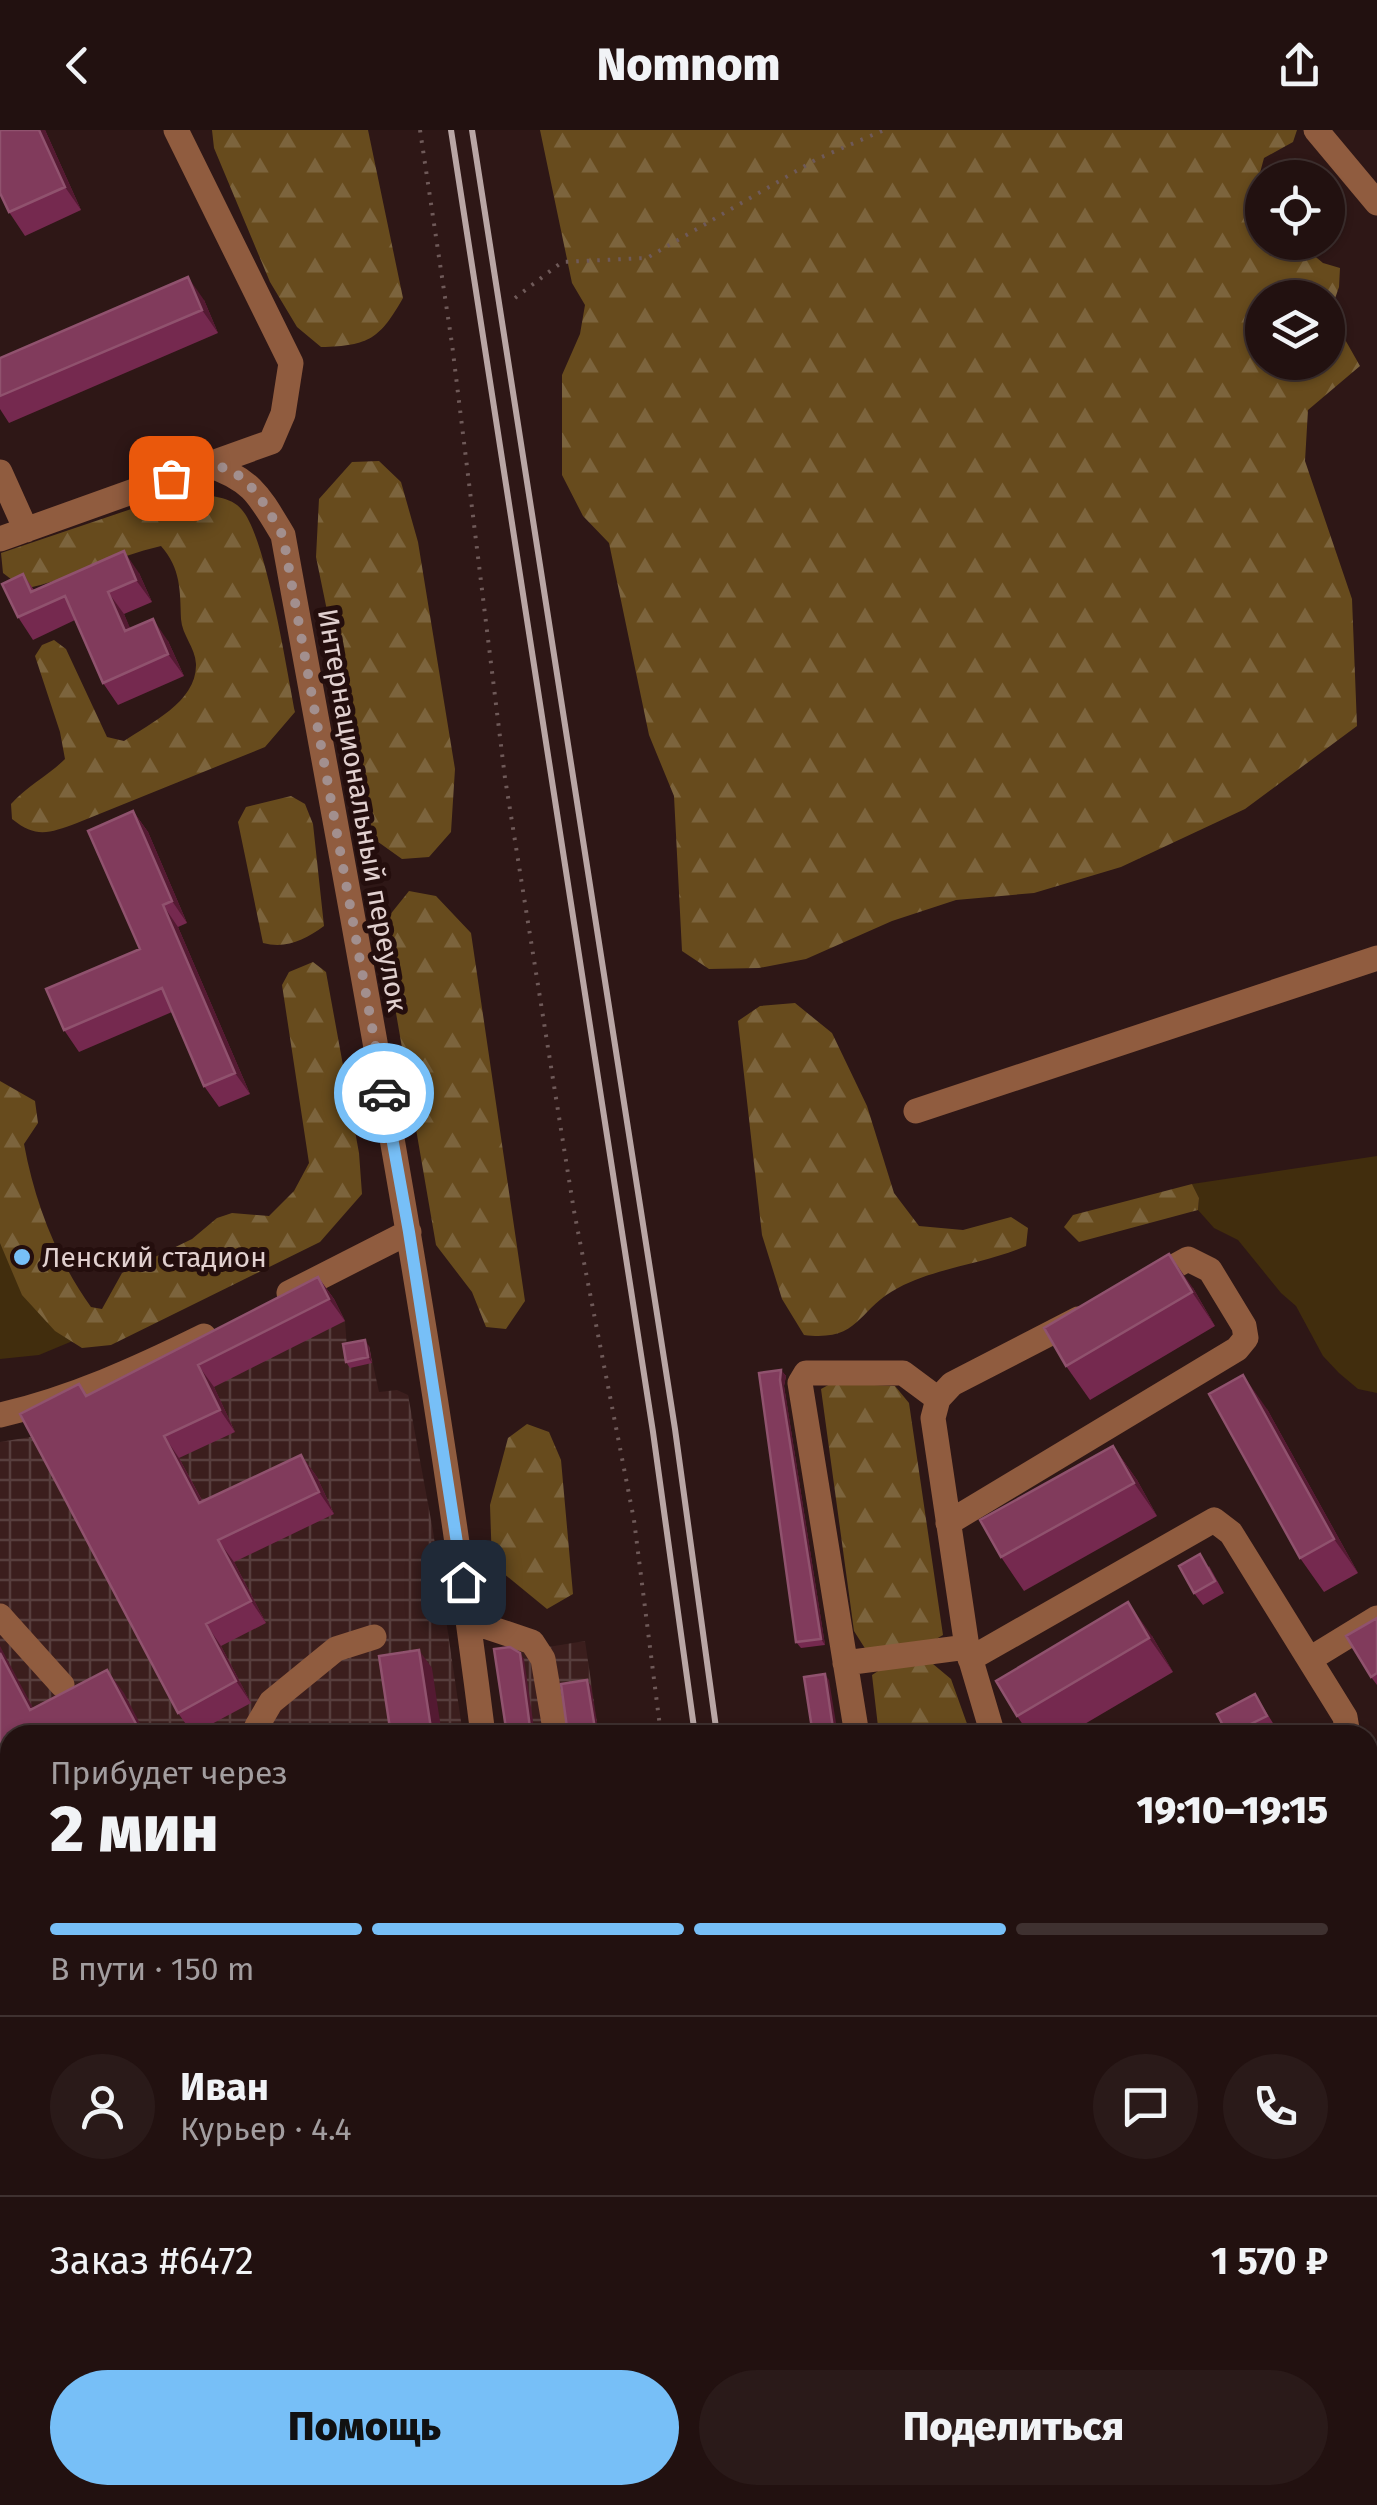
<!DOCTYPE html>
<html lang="ru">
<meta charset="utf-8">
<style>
:root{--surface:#221110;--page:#2a1a19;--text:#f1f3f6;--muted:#a29d9f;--line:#3f3130;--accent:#77bff7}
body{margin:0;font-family:"Fira Sans",sans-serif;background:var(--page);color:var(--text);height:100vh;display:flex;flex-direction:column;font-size:38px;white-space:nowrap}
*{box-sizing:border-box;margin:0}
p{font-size:32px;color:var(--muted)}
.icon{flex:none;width:55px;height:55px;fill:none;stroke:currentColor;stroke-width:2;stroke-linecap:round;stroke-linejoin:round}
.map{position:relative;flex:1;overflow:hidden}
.panel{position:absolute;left:0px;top:1595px;width:1378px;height:780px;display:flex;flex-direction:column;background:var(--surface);border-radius:30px 30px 0 0;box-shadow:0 2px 8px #0004,0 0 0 2px var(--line)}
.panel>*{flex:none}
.tools{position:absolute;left:1245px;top:30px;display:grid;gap:20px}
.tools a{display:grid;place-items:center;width:100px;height:100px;border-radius:50%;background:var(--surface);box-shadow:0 2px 8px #0004,0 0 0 2px var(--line);font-size:50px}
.pin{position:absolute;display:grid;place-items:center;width:85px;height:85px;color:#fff;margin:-42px;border-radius:20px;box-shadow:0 5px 15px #0006}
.courier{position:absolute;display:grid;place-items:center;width:100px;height:100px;margin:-50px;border:8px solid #77bff7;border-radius:50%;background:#fff;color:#222;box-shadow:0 2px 12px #0007}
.summary em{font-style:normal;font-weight:800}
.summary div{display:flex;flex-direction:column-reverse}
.summary{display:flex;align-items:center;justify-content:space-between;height:170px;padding:0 50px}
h1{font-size:65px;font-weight:800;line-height:75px}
.bar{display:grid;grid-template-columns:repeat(4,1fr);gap:15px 10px;align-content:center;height:120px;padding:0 50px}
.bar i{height:12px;border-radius:8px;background:var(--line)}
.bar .selected{background:var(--accent)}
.bar p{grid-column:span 4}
.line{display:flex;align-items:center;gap:25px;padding:0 50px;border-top:2px solid var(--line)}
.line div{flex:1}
.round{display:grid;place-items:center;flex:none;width:105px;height:105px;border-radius:52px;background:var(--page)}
.cta{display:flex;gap:20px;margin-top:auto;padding:20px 50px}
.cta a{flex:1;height:115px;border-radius:60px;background:var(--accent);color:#111;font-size:40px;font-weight:800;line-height:115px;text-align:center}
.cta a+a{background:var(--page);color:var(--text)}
header{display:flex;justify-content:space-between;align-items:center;height:130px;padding:0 50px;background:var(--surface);font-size:45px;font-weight:800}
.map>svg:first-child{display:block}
.industrial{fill:url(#industrial-grid)}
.green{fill:#412d0d}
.forest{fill:url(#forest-firs);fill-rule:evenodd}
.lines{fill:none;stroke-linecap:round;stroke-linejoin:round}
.path{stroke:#6f5a59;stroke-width:4;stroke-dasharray:2.5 8;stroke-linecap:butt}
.minor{stroke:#905c3f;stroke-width:25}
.rail{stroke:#b9a6a5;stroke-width:6}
.wall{fill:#75294f}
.shaded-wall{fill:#541a32}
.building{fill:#813b5c;stroke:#90526e;stroke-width:2.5}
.done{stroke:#a28f8e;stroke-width:10;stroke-dasharray:0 18}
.route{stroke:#77bff7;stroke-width:12}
.poi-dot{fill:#77bff7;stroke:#240e0d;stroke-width:4}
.labels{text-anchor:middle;stroke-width:10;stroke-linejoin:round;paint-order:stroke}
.street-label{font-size:28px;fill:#e1d0cf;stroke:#240e0d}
.poi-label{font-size:28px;fill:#e1d0cf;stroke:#240e0d;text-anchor:start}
</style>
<header><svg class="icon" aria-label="back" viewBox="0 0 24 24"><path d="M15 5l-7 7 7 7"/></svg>Nomnom<svg class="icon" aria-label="share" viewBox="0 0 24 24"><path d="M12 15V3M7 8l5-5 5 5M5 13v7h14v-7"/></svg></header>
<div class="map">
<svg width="1377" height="2375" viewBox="0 0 1377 2375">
<defs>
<pattern id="industrial-grid" width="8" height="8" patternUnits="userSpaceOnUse" patternTransform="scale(2.5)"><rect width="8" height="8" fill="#3b1e1d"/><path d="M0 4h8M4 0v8" fill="none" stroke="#573e3d"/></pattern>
<pattern id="forest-firs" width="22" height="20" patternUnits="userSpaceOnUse" patternTransform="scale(2.5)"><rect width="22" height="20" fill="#674b1d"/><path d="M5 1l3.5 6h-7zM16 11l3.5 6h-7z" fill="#7c643d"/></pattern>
</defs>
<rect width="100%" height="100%" fill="#2e1716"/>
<path class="industrial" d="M345,1191L347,1219L369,1216L379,1262L397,1260L408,1265L433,1401L463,1605H10V2059L0,2046V1312L36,1306Z
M585,1511L599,1605H511L498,1525Z
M239,2365H573L574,2375H245Z"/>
<path class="green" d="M1377,1026V1263L1358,1259L1339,1243L1323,1226L1296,1176L1281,1163L1238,1110L1214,1098L1198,1080L1199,1068L1192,1054Z
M0,1049L87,1205L39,1225L0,1229Z"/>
<path class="forest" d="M212,0H368L403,168C380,208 370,216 321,217L297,197L270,152L214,18Z
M540,0H1297L1293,12L1264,28L1258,50L1262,59V112L1299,113L1323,133L1340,138L1339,157L1330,183L1360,236L1308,280L1305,331L1352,469L1357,596L1245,679L1121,737L1034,763L956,770L892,791L806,829L759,838L709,839L682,821L674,666L649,605L609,413L583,386L562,345V245L580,204L585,175L572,153ZM1262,168H1328V232H1262Z
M379,331L401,352L418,412L455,639L451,702L429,727L402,729L374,709L316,427L319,369L352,332Z
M192,363C209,366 231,366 242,380C266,407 287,541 295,582L265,617L77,693C49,703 37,709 12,689L11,674C27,656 48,646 65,629L60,602L35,526L42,515L54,510L66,519L107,607L124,611C150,593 197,572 196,534C195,517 182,505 181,489C180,460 181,439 161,416C114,427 71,449 24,459L3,443L1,423L152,372Z
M291,666L305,674L313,694L324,796C305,810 286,819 263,813L238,692L246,677Z
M409,761L436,766L471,803L525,1171L506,1199L486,1197L472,1162L436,1115L381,796Z
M313,832L326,842L359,1023L362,1064L320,1112L111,1215L82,1218L55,1201L22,1165L0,1113V951L35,971L38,993L24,1014C35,1073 56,1128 91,1177L102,1179L122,1143L192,1109L217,1088L232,1083L269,1086L294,1061L309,1033L282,855L289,842Z
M795,873L832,903L867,976L894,1063L919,1096L963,1100L1011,1087L1028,1098L1026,1116C985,1134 937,1137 898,1158C857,1179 861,1212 804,1205L782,1169L762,1105L738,891L760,876Z
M1192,1054L1199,1068L1198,1080L1079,1112L1064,1097L1073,1085Z
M832,1253L895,1256L909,1273L943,1505L926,1515L866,1520L854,1501L821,1259Z
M527,1294L549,1302L561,1330L573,1464L547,1479L492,1434L490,1375L508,1308Z
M889,1534H933L951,1549L971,1605H879L872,1545Z"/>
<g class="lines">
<path class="path" d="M420,0L452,214L505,648L574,1081L634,1390L661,1605
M515,168L562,132L647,128L817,29L884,0
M768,2365L769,2375"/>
<path class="minor" d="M1316,0L1377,73
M208,335C252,349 260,367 283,405C355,804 433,1203 483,1605
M0,342L26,400
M0,409L271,312L283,284L291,233L176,0
M916,981L1377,828
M289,1163L409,1102
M0,1285C71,1269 139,1238 204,1206
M948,1393L1237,1219L1246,1208L1244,1196L1210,1140L1188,1129L1148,1151
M0,1486L62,1555
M469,1491L532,1512L543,1529L556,1605
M970,1529L1214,1390L1231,1403L1345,1587L1348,1605
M1310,1529L1377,1488
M845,1533L967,1517
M261,1605L257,1596L271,1572L336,1519L374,1507
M857,1605L800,1253L806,1243H903L938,1269
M993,1605L967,1517L933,1288L938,1269L952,1254L1078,1189
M0,1780L10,1798
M1368,2074L1377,2067
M0,2296L10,2312
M44,2365L50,2375
M470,2365L474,2375
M603,2365L604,2375
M680,2365L682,2375
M947,2365L949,2375
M1000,2375L1009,2365
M1361,2375L1377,2363"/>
<path class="rail" d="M451,0L653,1302L695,1605
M472,0L675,1299L717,1605
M0,2111L10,2124
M189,2365L196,2375
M338,2365L343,2375
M799,2365L800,2375
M820,2365L822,2375"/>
</g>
<path class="wall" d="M0,0H45L81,80L25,106L9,82Z
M204,170L218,203L9,293L0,279V228Z
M139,443L152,472L124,484L130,499L168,511L184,546L118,575L103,553L75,490L33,510L18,487L23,444L34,460Z
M133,681L148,702L187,793L178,797L250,964L219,977L204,956L172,882L79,922L64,900L140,819Z
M318,1147L334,1169L345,1191L214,1257L235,1302L179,1328L203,1372L301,1325L317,1347L334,1384L234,1432L266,1493L221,1516L251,1573L193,1604L178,1583L79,1254L87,1265Z
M1193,1158L1215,1196L1090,1270L1066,1236Z
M369,1216L372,1233L350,1238L346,1232Z
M781,1240L786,1246L784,1256L825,1515L801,1518L796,1512Z
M1267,1279L1358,1443L1324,1462L1300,1428Z
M1113,1316L1137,1350L1157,1386L1024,1461L1001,1427Z
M1209,1436L1224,1463L1203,1475L1194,1463Z
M1377,1488V1555L1371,1547Z
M1152,1506L1173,1542L1066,1605H1030L1017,1586Z
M1255,1564L1276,1598L1262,1605H1228Z
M1368,1692L1377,1704V1708L1368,1716Z
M1377,1940V1998L1373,1992L1368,1997V1945Z"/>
<path class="shaded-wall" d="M39,0H45L81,80L65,57Z
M188,147L204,170L218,203L202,180Z
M124,421L139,443L152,472L136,450Z
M108,462L124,484L141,523L125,501Z
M153,489L168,511L184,546L168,524Z
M133,681L148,702L187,793L172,771Z
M163,775L178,797L250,964L235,943Z
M1169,1124L1193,1158L1215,1196L1192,1162Z
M318,1147L334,1169L345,1191L329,1169Z
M365,1210L369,1216L372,1233L368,1227Z
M198,1235L214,1257L235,1302L220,1280Z
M781,1240L786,1246L784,1256L825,1515L821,1509L780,1250Z
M1243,1245L1267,1279L1358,1443L1334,1409Z
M164,1306L179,1328L215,1395L199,1373Z
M1113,1316L1137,1350L1157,1386L1134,1353Z
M301,1325L317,1347L334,1384L319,1362Z
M218,1410L234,1432L266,1493L251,1471Z
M1128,1472L1152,1506L1173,1542L1149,1508Z
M206,1494L221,1516L251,1573L236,1551Z
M0,1516L47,1604L30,1580L0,1523Z
M419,1520L432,1538L442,1605H432Z
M520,1523L524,1529L535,1605H531Z
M107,1540L124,1563L146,1605H142Z
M825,1544L829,1550L838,1605H834Z
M587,1550L591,1556L599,1605H596Z
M416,2365H420L426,2375H422Z
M560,2365H573L574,2375H562Z"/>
<path class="building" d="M0,0H39L65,57L9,82L0,63Z
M188,147L202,180L0,266V228Z
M124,421L136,450L108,462L125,501L153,489L168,524L103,553L65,466L18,487L2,454L23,444L31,462Z
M133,681L172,771L163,775L235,943L204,956L162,858L64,900L46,859L140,819L88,701Z
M1169,1124L1192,1162L1066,1236L1044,1198Z
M318,1147L329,1169L198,1235L220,1280L164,1306L199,1373L301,1325L319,1362L218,1410L251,1471L206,1494L236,1551L178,1583L20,1284L79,1254L86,1266Z
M365,1210L368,1227L346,1232L343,1214Z
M781,1240L780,1250L821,1509L796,1512L759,1243Z
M1243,1245L1334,1409L1300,1428L1209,1264Z
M1113,1316L1134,1353L1001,1427L980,1390Z
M1200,1424L1215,1451L1194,1463L1179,1436Z
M1128,1472L1149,1508L1017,1586L996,1551Z
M1377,1488V1543L1371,1547L1346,1506Z
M510,1517L520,1523L531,1605H507L494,1519Z
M419,1520L432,1605H391L379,1526Z
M0,1523L30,1580L107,1540L142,1605H10V1664L0,1645Z
M825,1544L834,1605H813L804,1547Z
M587,1550L596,1605H568L561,1554Z
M1255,1564L1267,1586L1228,1605L1217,1584Z
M1375,1938L1377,1940V1996L1368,1984V1945Z
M1375,2102L1377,2105V2145L1372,2148L1368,2141V2107Z
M355,2365H416L422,2375H360Z
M513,2365H560L562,2375H515Z
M636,2365H661L664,2375H637Z
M693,2365H717L718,2375H692Z
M1033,2368L1038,2375H1024Z"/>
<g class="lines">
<path class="done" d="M171,348C182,344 199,335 210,335C248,338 266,377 283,406L384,963"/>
<path class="route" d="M384,963L409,1102L463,1452"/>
</g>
<circle class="poi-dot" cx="22" cy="1127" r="10"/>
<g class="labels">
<g class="street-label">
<text transform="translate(363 680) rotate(80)" y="10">Интернациональный переулок</text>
</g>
<g class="poi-label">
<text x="42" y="1137">Ленский стадион</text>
</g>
</g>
</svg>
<div class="tools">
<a><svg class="icon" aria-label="locate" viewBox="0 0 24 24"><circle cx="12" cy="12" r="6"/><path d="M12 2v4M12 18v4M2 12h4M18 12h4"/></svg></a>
<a><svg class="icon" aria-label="layers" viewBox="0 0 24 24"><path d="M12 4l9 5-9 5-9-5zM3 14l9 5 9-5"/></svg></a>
</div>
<div class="pin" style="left:171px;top:348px;background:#ea580c"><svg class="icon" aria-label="bag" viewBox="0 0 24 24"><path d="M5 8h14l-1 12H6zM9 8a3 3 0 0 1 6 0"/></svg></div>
<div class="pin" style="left:463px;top:1452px;background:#1f2937"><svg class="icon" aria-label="home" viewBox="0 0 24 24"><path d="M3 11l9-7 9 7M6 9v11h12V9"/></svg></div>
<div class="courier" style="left:384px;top:963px"><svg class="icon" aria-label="car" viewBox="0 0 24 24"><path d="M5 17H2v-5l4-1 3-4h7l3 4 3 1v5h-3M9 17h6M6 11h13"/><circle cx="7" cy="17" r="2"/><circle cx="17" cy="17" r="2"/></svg></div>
<section class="panel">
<div class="summary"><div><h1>2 мин</h1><p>Прибудет через</p></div><em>19:10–19:15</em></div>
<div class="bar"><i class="selected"></i><i class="selected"></i><i class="selected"></i><i></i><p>В пути · 150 m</p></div>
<div class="line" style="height:180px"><a class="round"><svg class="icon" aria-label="person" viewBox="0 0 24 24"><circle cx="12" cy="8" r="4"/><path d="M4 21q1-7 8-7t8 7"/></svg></a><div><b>Иван</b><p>Курьер · 4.4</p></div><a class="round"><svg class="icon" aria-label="chat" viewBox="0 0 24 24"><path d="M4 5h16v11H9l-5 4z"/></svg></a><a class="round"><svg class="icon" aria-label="phone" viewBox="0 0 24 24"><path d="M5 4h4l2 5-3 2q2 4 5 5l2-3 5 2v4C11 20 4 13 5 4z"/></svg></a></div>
<div class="line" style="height:130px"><div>Заказ #6472</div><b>1 570 ₽</b></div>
<div class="cta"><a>Помощь</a><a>Поделиться</a></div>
</section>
</div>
